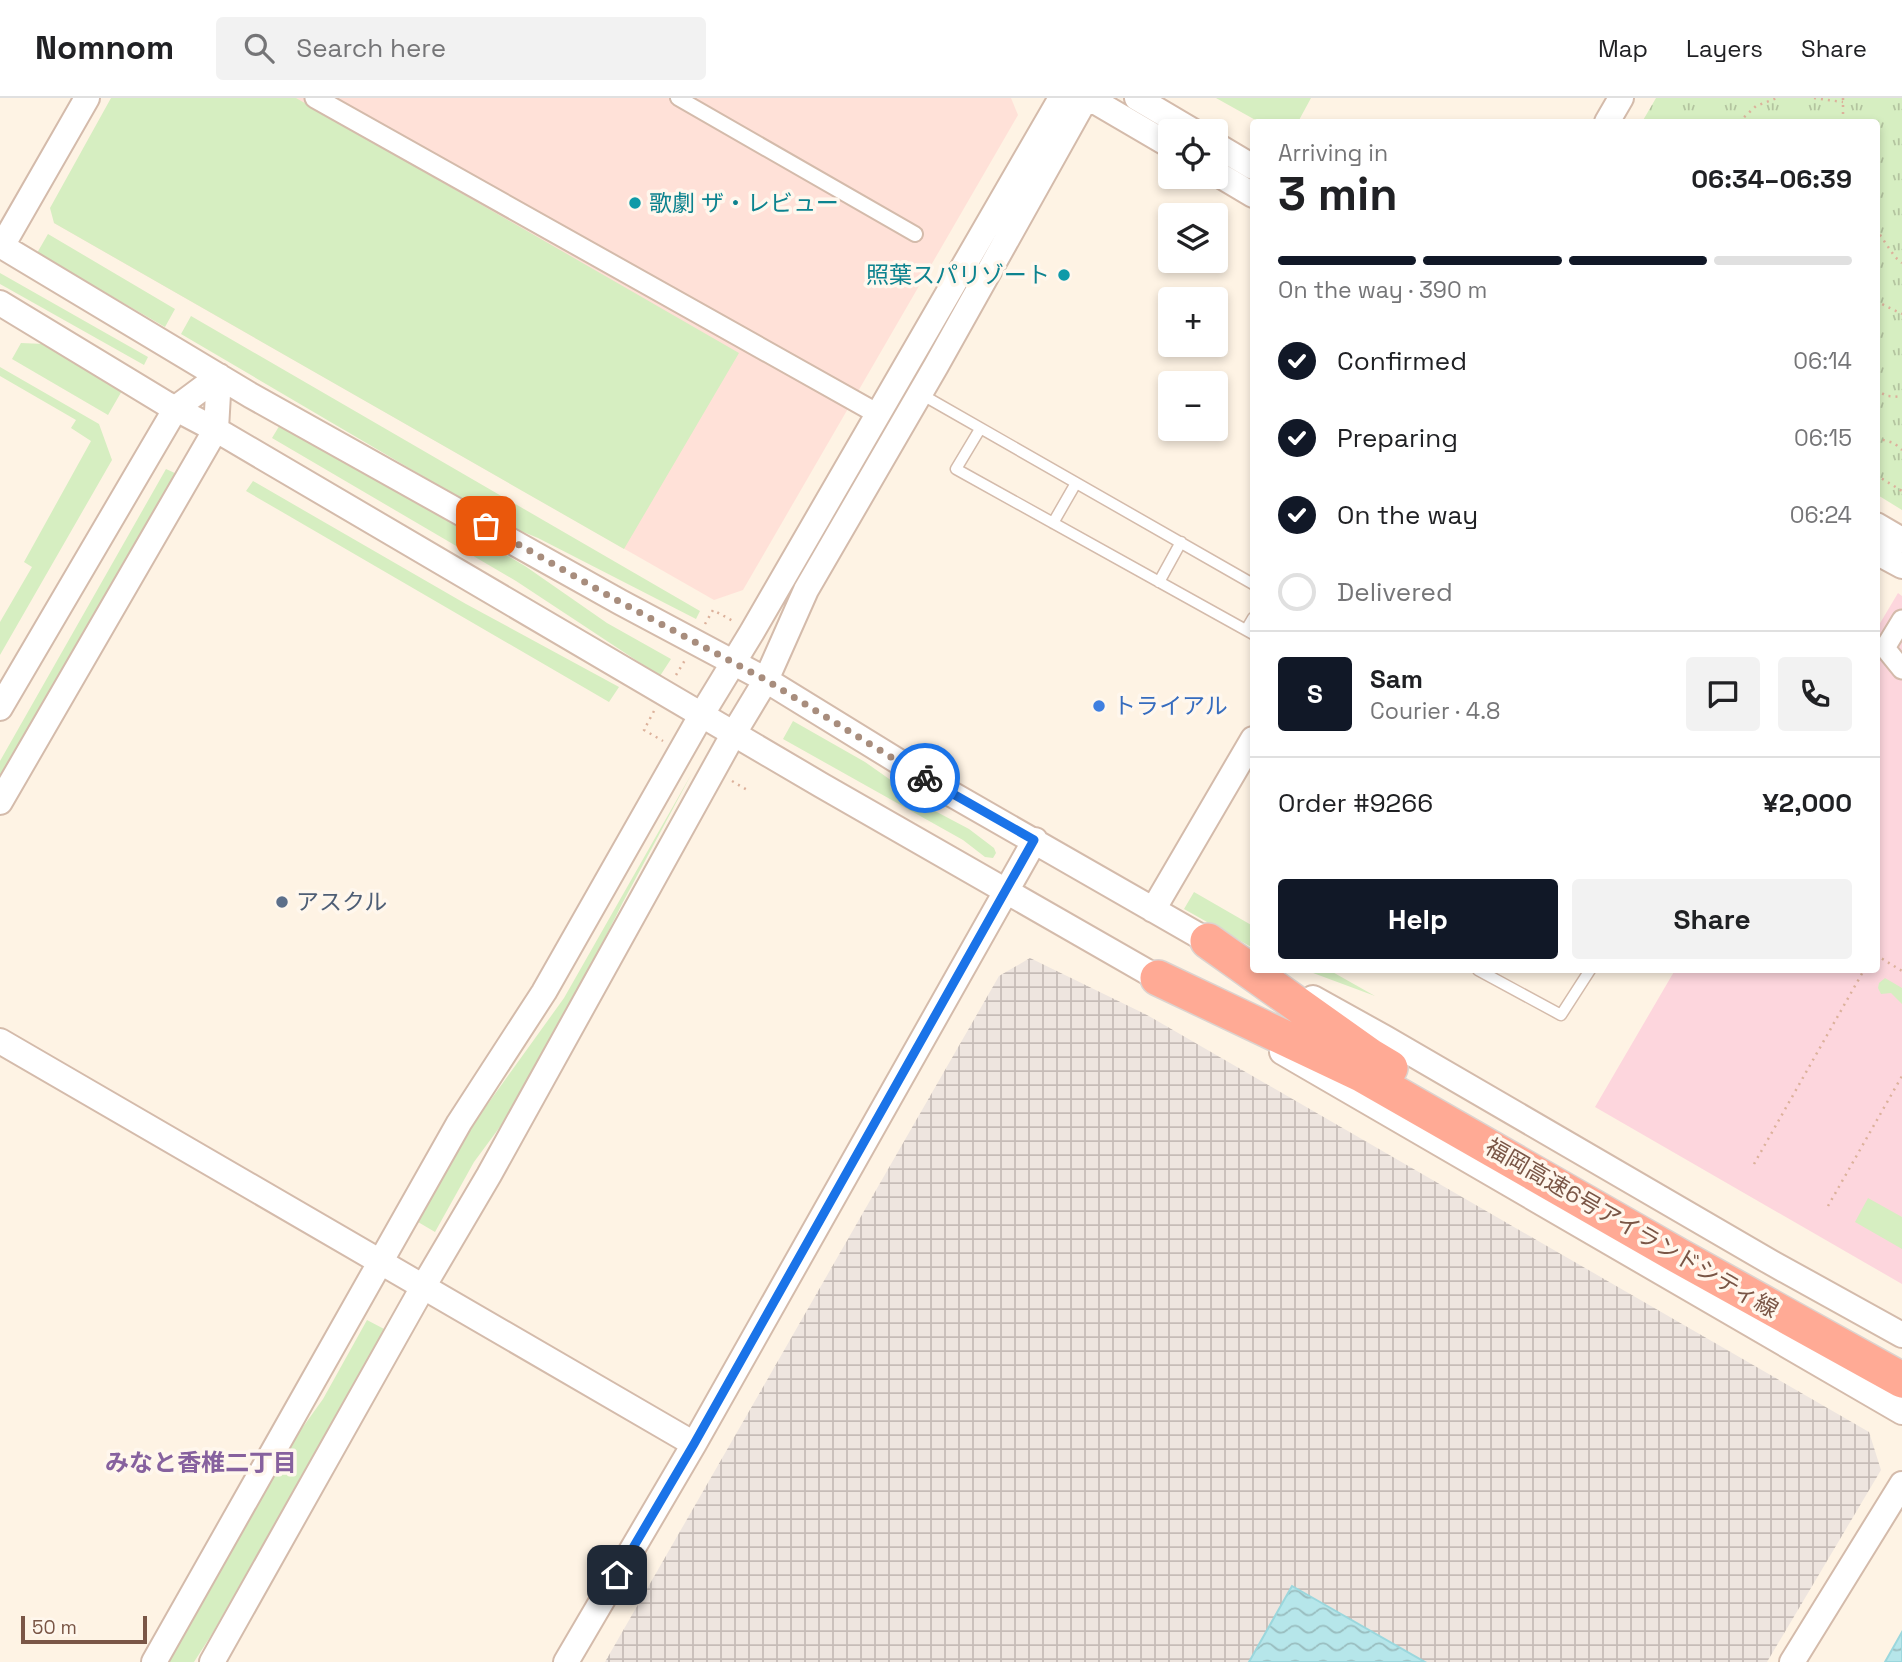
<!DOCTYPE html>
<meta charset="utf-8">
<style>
:root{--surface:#fff;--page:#f2f2f2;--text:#202124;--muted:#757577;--line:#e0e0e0;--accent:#111827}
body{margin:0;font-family:"Space Grotesk","Noto Sans JP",sans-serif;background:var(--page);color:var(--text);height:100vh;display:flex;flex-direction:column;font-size:26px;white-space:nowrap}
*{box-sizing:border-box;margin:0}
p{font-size:23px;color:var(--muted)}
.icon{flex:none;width:38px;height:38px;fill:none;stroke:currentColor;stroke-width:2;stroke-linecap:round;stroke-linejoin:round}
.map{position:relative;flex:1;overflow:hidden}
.details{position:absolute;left:1250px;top:21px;width:630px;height:854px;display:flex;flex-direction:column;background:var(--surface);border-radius:7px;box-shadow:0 4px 10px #0003}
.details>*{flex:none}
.tools{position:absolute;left:1158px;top:21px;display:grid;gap:14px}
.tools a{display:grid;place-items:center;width:70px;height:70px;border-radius:7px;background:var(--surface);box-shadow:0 4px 10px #0003;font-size:35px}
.scale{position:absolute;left:21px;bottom:18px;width:126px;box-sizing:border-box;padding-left:7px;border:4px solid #7a5646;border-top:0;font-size:19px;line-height:24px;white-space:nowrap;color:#7a5646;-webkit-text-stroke:5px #fff7ed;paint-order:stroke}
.pin{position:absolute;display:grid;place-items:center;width:60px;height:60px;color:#fff;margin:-30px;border-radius:14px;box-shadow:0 4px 10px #0006}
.courier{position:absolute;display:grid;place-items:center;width:70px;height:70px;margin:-35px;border:5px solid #1a73e8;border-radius:50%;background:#fff;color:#222;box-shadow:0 2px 9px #0007}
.headline em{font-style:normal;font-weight:800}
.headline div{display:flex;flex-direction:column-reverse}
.headline{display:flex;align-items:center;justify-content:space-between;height:119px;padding:0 28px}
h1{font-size:46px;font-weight:800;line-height:52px}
.bar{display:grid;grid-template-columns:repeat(4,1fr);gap:10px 7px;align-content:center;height:84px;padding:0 28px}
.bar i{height:9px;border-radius:5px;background:var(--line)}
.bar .on{background:var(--accent)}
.bar p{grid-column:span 4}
.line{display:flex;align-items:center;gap:18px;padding:0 28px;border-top:2px solid var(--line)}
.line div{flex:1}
.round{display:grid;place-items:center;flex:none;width:74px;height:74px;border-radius:7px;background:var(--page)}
ol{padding:0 28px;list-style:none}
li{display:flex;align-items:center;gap:21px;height:77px}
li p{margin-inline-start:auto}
li .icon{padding:7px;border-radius:50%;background:var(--accent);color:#fff;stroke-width:4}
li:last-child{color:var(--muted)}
li i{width:38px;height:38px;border:4px solid var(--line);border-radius:50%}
.action{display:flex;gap:14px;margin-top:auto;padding:14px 28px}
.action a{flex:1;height:80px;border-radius:7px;background:var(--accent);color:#fff;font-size:28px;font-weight:800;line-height:80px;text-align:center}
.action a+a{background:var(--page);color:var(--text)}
header{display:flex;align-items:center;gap:42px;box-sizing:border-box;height:98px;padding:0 35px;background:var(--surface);border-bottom:2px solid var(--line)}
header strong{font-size:33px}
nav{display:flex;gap:38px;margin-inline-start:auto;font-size:24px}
.search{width:490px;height:63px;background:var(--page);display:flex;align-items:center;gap:18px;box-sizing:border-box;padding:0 24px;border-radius:7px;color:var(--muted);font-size:26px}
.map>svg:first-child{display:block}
.commercial{fill:#ffe1d8}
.industrial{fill:url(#industrial-grid)}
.medical{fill:#fdd6dd}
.green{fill:#d6eec1}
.park{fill:url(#park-tufts)}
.water{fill:url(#water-waves);stroke:#9bd7dd;stroke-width:2}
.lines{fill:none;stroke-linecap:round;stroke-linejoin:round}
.service-casing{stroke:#d4bbab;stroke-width:13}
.pedestrian-casing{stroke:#d4bbab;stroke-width:18}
.minor-casing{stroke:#d4bbab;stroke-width:23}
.tertiary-casing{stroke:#d4bbab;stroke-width:28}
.motorway-casing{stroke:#dcd3cf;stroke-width:38}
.path{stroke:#dcb19b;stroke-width:2.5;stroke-dasharray:2 5;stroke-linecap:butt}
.service{stroke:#fff;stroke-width:10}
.pedestrian{stroke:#fff;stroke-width:14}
.minor{stroke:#fff;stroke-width:19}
.tertiary{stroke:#fff;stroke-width:24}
.motorway{stroke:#ffaa95;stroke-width:35}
.done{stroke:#a88d7d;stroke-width:7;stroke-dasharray:0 12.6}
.route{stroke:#1a73e8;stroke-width:9}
.culture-dot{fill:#0f9aa8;stroke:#fff7ed;stroke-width:2.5}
.shop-dot{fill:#3f7fe0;stroke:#fff7ed;stroke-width:2.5}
.service-dot{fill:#5c6f8a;stroke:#fff7ed;stroke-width:2.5}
.labels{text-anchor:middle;stroke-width:7;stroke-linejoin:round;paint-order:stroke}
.culture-label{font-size:23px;fill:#0d838f;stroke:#fff7ed;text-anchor:start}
.shop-label{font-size:23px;fill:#366cbe;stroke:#fff7ed;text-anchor:start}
.service-label{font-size:23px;fill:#4e5e75;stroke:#fff7ed;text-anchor:start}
.street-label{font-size:23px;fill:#7a5646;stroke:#fff7ed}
.neighbourhood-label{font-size:24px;font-weight:bold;fill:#86619e;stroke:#fff7ed}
</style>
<header>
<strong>Nomnom</strong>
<div class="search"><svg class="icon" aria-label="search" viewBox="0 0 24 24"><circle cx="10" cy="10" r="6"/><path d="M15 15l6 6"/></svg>Search here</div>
<nav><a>Map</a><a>Layers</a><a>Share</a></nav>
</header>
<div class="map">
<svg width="1902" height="1564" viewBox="0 0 1902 1564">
<defs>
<pattern id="industrial-grid" width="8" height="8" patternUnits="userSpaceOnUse" patternTransform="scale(1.75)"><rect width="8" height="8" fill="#eee5df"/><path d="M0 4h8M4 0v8" fill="none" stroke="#c6bcb7"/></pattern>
<pattern id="park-tufts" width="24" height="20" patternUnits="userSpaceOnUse" patternTransform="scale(1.75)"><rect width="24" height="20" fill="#d6eec1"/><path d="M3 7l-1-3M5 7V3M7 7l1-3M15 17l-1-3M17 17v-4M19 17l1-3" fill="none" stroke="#b3c49f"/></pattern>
<pattern id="water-waves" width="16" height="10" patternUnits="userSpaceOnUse" patternTransform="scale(1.75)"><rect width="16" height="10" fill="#b6e6ea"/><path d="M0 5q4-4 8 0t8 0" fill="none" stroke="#99bdbf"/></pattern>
</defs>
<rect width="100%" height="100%" fill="#fef3e4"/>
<path class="commercial" d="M113,0H1011L1018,17L743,492L714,502L54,125Z"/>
<path class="industrial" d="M1030,860L1147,917L1869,1334L1881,1372L1767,1564H1425L1292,1488L1249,1564H605L999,878Z"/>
<path class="medical" d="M1898,495L1902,498V1186L1595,1009L1675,872H1876V532Z"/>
<path class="green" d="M111,0H296L739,255L624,451L54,125L50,110Z
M1216,0H1311L1298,24H1259Z
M48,136L175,211L165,229L37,155Z
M0,175L148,259L144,267L0,186Z
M191,218L700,513L696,521L538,440L506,427L181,236Z
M944,221L949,224L879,345L874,341Z
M21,245L44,246L123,291L108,317L12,261Z
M0,269L99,326L112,362L0,557V524L32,469L24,464L91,343L71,330L76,322L0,278Z
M281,325L525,468L607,525L671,561L660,578L516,483L272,340Z
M166,371L179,377L0,685V663Z
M253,383L466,506L619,589L609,604L246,393Z
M793,623L865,664L935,713L969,731L994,750L996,755L993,760L985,759L963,742L783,641Z
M692,675L623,804L572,906L511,1014L474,1064L435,1134L418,1124L469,1032L564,900Z
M1194,794L1253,828V850L1184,811Z
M1305,872H1329L1375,898Z
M1885,880L1902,890V906L1891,895L1881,896L1878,890L1879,885Z
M1868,1100L1902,1119V1151L1855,1124Z
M367,1222L386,1232L212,1536L194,1564H168L290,1347L323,1301Z"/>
<path class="park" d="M1656,0H1902V412L1876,396V24H1642Z"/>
<path class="water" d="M1292,1488L1425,1564H1249Z
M1902,1534V1564H1885Z"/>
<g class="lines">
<defs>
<path id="service" d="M919,295L1253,486
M980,331L956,371L1253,536
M1053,425L1076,385
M1159,484L1181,444
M1246,532L1253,520
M1478,872L1561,917L1590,872"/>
<path id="pedestrian" d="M678,0L915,136"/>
<path id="minor" d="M315,0L878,316
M1885,550L1902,522
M1885,550L1902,571"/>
<path id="tertiary" d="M1089,0L1171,48
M1137,0L1193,33
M1607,24L1621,0
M1216,47L1253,69
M1216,75L1253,97
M0,147L250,297L620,504L766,582L948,694L1222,851
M2,148L87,0
M0,205L165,305L220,334L821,687L1170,887
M1876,427L1902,442
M1876,454L1902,468
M0,610L176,310L219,278
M0,704L216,331L219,278
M1153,812L1253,641
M1313,900L1385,940L1772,1165L1902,1237
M0,943L694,1346
M1282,954L1902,1314
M154,1564L459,1025L544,894L702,616L752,534L1061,0
M212,1564L423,1189L489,1077L734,635L766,582L806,492L936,268L1086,0
M566,1564L694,1346L1035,742
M1792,1564L1902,1386"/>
<path id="motorway" d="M1208,843L1370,958L1390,970
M1158,880L1363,977L1677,1157L1902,1282"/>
</defs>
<use href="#service" class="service-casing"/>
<use href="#pedestrian" class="pedestrian-casing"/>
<use href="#minor" class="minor-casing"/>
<use href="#tertiary" class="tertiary-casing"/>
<use href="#motorway" class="motorway-casing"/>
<path class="path" d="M1814,0L1843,4
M1843,0V24
M1739,24L1756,8L1777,0
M1876,131L1895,159L1902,165
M1876,203L1902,216
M1876,292L1887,298L1902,299
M1876,340L1894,345L1902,352
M1876,377L1902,393
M705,526L713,512L733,523
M676,577L685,562
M654,613L644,632L663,643
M732,683L749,693
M1876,857L1902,873
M1754,1066L1864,872
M1828,1108L1902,978"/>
<use href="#service" class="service"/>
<use href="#pedestrian" class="pedestrian"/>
<use href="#minor" class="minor"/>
<use href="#tertiary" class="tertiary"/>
<use href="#motorway" class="motorway"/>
</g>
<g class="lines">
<path class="done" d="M486,428L620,504L766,582L925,680"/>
<path class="route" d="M617,1477L694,1346L1034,742L925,680"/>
</g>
<g class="culture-dot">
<circle cx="635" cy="105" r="7"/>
<circle cx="1064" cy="177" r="7"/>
</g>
<circle class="shop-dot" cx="1099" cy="608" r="7"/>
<circle class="service-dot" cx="282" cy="804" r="7"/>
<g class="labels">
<g class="culture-label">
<text x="649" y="113">歌劇 ザ・レビュー</text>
<text x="1050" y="185" text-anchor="end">照葉スパリゾート</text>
</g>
<g class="shop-label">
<text x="1113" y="616">トライアル</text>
</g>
<g class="service-label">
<text x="296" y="812">アスクル</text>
</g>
<g class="street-label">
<text transform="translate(1632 1130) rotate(30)" y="8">福岡高速6号アイランドシティ線</text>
</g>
<g class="neighbourhood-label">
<text x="201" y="1373">みなと香椎二丁目</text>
</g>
</g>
</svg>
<div class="tools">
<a><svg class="icon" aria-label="locate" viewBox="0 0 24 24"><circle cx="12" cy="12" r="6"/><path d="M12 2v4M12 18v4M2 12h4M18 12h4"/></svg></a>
<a><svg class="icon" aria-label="layers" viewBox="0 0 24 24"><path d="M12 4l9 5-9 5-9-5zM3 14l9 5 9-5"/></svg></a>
<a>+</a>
<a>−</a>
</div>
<div class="scale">50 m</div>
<div class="pin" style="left:486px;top:428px;background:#ea580c"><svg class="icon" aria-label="bag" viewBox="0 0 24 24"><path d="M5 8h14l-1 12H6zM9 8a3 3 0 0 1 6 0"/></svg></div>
<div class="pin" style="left:617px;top:1477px;background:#1f2937"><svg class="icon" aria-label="home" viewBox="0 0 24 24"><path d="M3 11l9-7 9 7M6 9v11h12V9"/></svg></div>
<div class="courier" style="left:925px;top:680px"><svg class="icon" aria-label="bike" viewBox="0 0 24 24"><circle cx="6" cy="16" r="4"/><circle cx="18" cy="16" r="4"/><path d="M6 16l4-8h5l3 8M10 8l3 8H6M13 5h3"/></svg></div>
<section class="details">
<div class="headline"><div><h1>3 min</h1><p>Arriving in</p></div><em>06:34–06:39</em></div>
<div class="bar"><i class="on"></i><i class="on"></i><i class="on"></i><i></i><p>On the way · 390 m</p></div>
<ol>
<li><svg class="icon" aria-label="check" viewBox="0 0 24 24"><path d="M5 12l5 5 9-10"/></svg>Confirmed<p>06:14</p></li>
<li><svg class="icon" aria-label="check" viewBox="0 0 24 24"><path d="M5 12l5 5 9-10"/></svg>Preparing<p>06:15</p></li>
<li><svg class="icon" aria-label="check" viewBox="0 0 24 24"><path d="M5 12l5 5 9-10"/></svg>On the way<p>06:24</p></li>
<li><i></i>Delivered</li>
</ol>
<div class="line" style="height:126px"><b class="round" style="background:var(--accent);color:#fff">S</b><div><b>Sam</b><p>Courier · 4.8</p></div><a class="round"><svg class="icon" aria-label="chat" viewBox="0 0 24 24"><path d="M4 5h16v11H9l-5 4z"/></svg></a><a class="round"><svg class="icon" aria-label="phone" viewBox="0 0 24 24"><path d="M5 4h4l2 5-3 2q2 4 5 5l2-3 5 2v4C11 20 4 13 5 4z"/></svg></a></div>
<div class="line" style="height:91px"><div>Order #9266</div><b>¥2,000</b></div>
<div class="action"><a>Help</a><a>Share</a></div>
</section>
</div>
